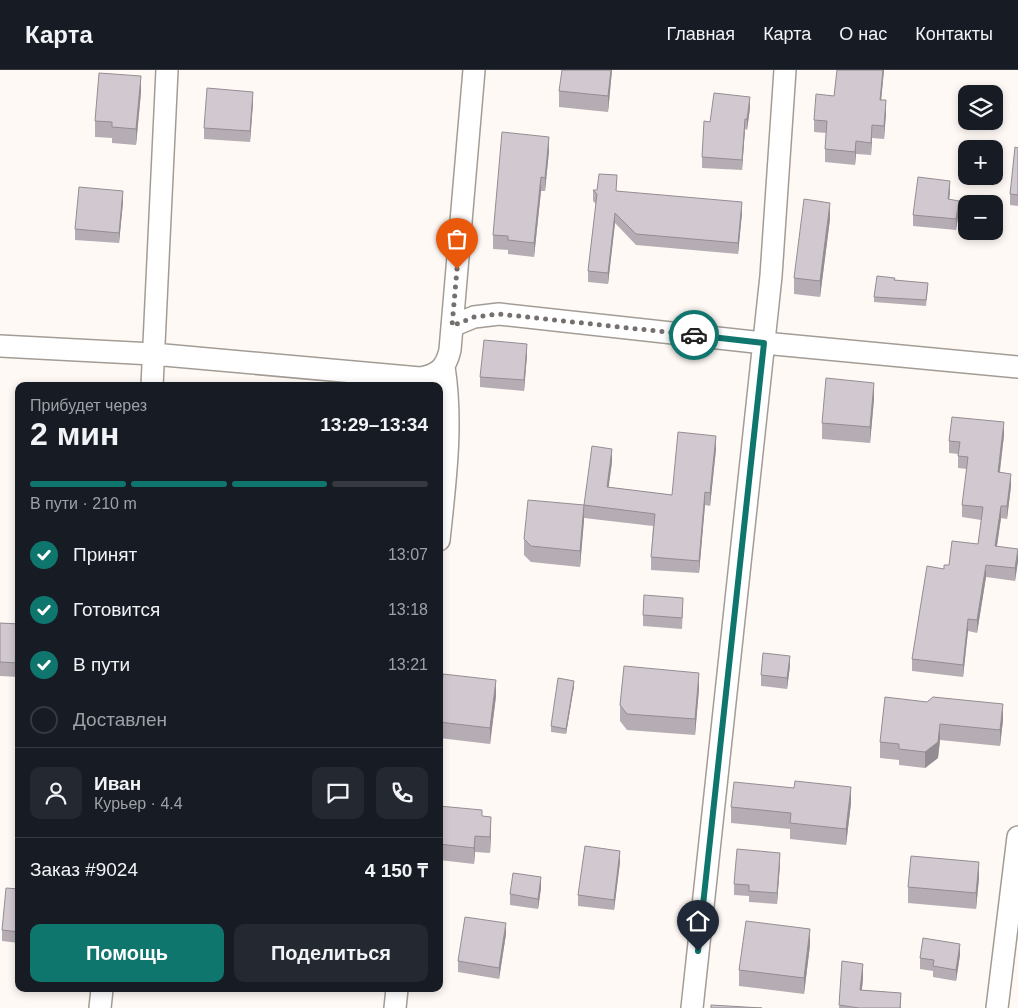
<!DOCTYPE html>
<html lang="ru">
<meta charset="utf-8">
<style>
:root{--surface:#171b24;--page:#242831;--text:#f1f3f6;--muted:#9ea1a6;--line:#363941;--accent:#0f766e}
body{margin:0;font-family:Arial,sans-serif;background:var(--page);color:var(--text);height:100vh;display:flex;flex-direction:column;font-size:19px;white-space:nowrap}
*{box-sizing:border-box;margin:0}
p{font-size:16px;color:var(--muted)}
.icon{flex:none;width:28px;height:28px;fill:none;stroke:currentColor;stroke-width:2;stroke-linecap:round;stroke-linejoin:round}
.map{position:relative;flex:1;overflow:hidden}
.details{position:absolute;left:15px;top:312px;width:428px;height:610px;display:flex;flex-direction:column;background:var(--surface);border-radius:10px;box-shadow:0 2px 8px #0003}
.details>*{flex:none}
.tools{position:absolute;left:958px;top:15px;display:grid;gap:10px}
.tools a{display:grid;place-items:center;width:45px;height:45px;border-radius:10px;background:var(--surface);box-shadow:0 2px 8px #0003;font-size:25px}
.pin{position:absolute;display:grid;place-items:center;width:42px;height:42px;color:#fff;margin:-51px -21px;border-radius:50% 50% 50% 0;rotate:-45deg;box-shadow:0 0 5px #0007}
.pin .icon{rotate:45deg}
.courier{position:absolute;display:grid;place-items:center;width:50px;height:50px;margin:-25px;border:4px solid #0f766e;border-radius:50%;background:#fff;color:#222;box-shadow:0 1px 6px #0007}
.headline em{font-style:normal;font-weight:700}
.headline div{display:flex;flex-direction:column-reverse}
.headline{display:flex;align-items:center;justify-content:space-between;height:85px;padding:0 15px}
h1{font-size:32px;font-weight:700;line-height:38px}
.bar{display:grid;grid-template-columns:repeat(4,1fr);gap:8px 5px;align-content:center;height:60px;padding:0 15px}
.bar i{height:6px;border-radius:4px;background:var(--line)}
.bar .on{background:var(--accent)}
.bar p{grid-column:span 4}
.line{display:flex;align-items:center;gap:12px;padding:0 15px;border-top:1px solid var(--line)}
.line div{flex:1}
.round{display:grid;place-items:center;flex:none;width:52px;height:52px;border-radius:10px;background:var(--page)}
ol{padding:0 15px;list-style:none}
li{display:flex;align-items:center;gap:15px;height:55px}
li p{margin-inline-start:auto}
li .icon{padding:5px;border-radius:50%;background:var(--accent);color:#fff;stroke-width:4}
li:last-child{color:var(--muted)}
li i{width:28px;height:28px;border:2px solid var(--line);border-radius:50%}
.button{display:flex;gap:10px;margin-top:auto;padding:10px 15px}
.button a{flex:1;height:58px;border-radius:10px;background:var(--accent);color:#fff;font-size:20px;font-weight:700;line-height:58px;text-align:center}
.button a+a{background:var(--page);color:var(--text)}
header{display:flex;align-items:center;gap:30px;box-sizing:border-box;height:70px;padding:0 25px;background:var(--surface);border-bottom:1px solid var(--line)}
header strong{font-size:24px}
nav{display:flex;gap:28px;margin-inline-start:auto;font-size:18px}
.map>svg:first-child{display:block}
.lines{fill:none;stroke-linecap:round;stroke-linejoin:round}
.minor-casing{stroke:#a39c95;stroke-width:24}
.minor{stroke:#fff;stroke-width:21}
.wall{fill:#b5adb3}
.shaded-wall{fill:#938d92}
.building{fill:#d2c9d0;stroke:#938d92}
.done{stroke:#75706e;stroke-width:5;stroke-dasharray:0 9}
.route{stroke:#0f766e;stroke-width:6}
</style>
<header>
<strong>Карта</strong>
<nav><a>Главная</a><a>Карта</a><a>О нас</a><a>Контакты</a></nav>
</header>
<div class="map">
<svg width="1018" height="938" viewBox="0 0 1018 938">
<rect width="100%" height="100%" fill="#fff9f5"/>
<g class="lines">
<defs>
<path id="minor" d="M452,256L474,247L499,244L764,273L1018,297
M0,276L153,284L420,308C438,305 446,298 450,280L474,0
M152,316L167,0
M439,470C445,413 453,354 444,297
M100,938L102,919
M395,938L397,919
M692,938L771,206L785,0
M997,938L1018,767"/>
</defs>
<use href="#minor" class="minor-casing"/>
<use href="#minor" class="minor"/>
</g>
<path class="wall" d="M612,0L608,42L559,37V21Z
M837,0H884L881,30L886,43L884,69L872,68L871,85L856,84L855,95L825,92V79L826,63L814,62V50L834,26Z
M141,22L136,75L112,73V68L95,67V51Z
M253,33L250,72L204,69V58Z
M750,38L747,60L745,59L742,100L702,98V87L710,52Z
M1018,78V136L1010,135V124Z
M549,81L545,121H541L534,187L508,184V180L493,179V165Z
M593,120L617,121L742,143L738,184L636,175L615,153L608,214L588,212V201L596,134L593,131Z
M950,122L949,129L959,141L956,160L913,156V145Z
M123,132L119,173L75,170V159Z
M830,149L820,227L794,224V208Z
M894,210L928,218L926,236L874,232V227Z
M527,285L524,321L480,317V307Z
M874,329L870,373L822,369V353Z
M1004,365L1000,402L1011,416L1007,449L1001,448L997,476L1018,491L1015,511L986,507L977,563L968,561L963,607L912,601V589L944,499L978,474L981,450L962,447V435L967,399L958,398V384L949,383V371Z
M716,379L710,436L705,435L699,503L651,500V487L653,456L584,448L580,497L531,492L524,485V469L584,435L612,392L608,417L672,425Z
M683,539L682,559L643,556V545Z
M0,553L19,554V607L0,606Z
M790,596L787,619L761,616V605Z
M574,616L566,664L551,662V656Z
M699,619L695,665L627,660L620,651V635Z
M496,626L490,674L439,668V640Z
M885,627L1003,650L1000,676L940,670L938,688L925,698L899,695V690L880,688V672Z
M851,733L846,775L790,769V759L731,753V737Z
M439,736L482,746L491,763L490,783L475,782L474,794L439,790Z
M620,792L614,840L578,836V825Z
M780,794L777,834L749,832V826L734,825V814Z
M979,808L976,839L908,833V817Z
M541,818L538,839L510,835V824Z
M19,819V873L2,871V860Z
M506,864L499,909L458,902V891Z
M810,875L804,924L739,916V900Z
M960,885L956,911L933,907V901L920,899V888Z
M842,891L863,908L862,920L901,923V938H839Z
M46,919H64V921L46,920Z"/>
<path class="shaded-wall" d="M611,0H612L608,42V26Z
M883,0H884L880,42V30Z
M141,6V22L136,75V59Z
M253,22V33L250,72V61Z
M750,27V38L747,60V49Z
M886,30V43L884,69V56Z
M745,49V59L742,100V90Z
M872,55V68L871,85V73Z
M549,67V81L545,121V108Z
M856,71V84L855,95V82Z
M541,107V121L534,187V173Z
M950,111V122L948,140V129Z
M123,121V132L119,173V163Z
M959,131V141L956,160V149Z
M742,132V143L738,184V173Z
M830,133V149L820,227V211Z
M615,143V153L608,214V203Z
M527,274V285L524,321V310Z
M874,313V329L870,373V357Z
M1004,352V365L998,414V402Z
M716,366V379L710,436V423Z
M612,379V392L607,430V417Z
M1011,404V416L1007,449V436Z
M705,422V435L699,503V491Z
M584,435V451L580,497V481Z
M1001,436V448L995,488V476Z
M1018,479V491L1015,511V498Z
M986,495V507L977,563V550Z
M968,549V561L963,607V595Z
M790,586V596L787,619V608Z
M699,603V619L695,665V649Z
M496,610V626L490,674V658Z
M574,611V616L566,664V659Z
M1003,634V650L1000,676V660Z
M940,654V670L938,688L925,698V682Z
M851,717V733L846,775V759Z
M491,747V763L490,783V767Z
M475,766V782L474,794V778Z
M620,781V792L614,840V830Z
M780,783V794L777,834V823Z
M979,792V808L976,839V823Z
M541,807V818L538,839V829Z
M506,853V864L499,909V898Z
M810,859V875L804,924V908Z
M960,874V885L956,911V900Z
M863,894V908L860,935V920Z"/>
<path class="building" d="M562,0H611L608,26L559,21Z
M837,0H883L880,30H886L884,56L872,55L871,73L856,71L855,82L825,79L827,51L814,50L816,24L834,26Z
M99,3L141,6L136,59L112,57V52L95,51Z
M207,18L253,22L250,61L204,58Z
M714,23L750,27L747,49H745L742,90L702,87L704,51L710,52Z
M502,62L549,67L545,108L541,107L534,173L508,170V166L493,165Z
M1015,77L1018,78V125L1010,124Z
M599,104L617,105L616,121L742,132L738,173L636,164L615,143L608,203L588,201L597,124L593,120H597Z
M918,107L950,111L948,129L959,131L956,149L913,145Z
M79,117L123,121L119,163L75,159Z
M804,129L830,133L820,211L794,208Z
M877,206L895,208L894,210L928,213L926,230L874,227Z
M484,270L527,274L524,310L480,307Z
M826,308L874,313L870,357L822,353Z
M952,347L1004,352L998,402L1011,404L1007,436H1001L995,476L1018,479L1015,498L986,495L977,550L968,549L963,595L912,589L927,496L944,499V495H949L952,471L978,474L983,437L962,435L968,387L958,386L960,372L949,371Z
M678,362L716,366L710,423L705,422L699,491L651,487L655,444L584,435L592,376L612,379L607,417L672,425Z
M528,430L584,435L580,481L531,476L524,469Z
M644,525L683,528L682,548L643,545Z
M0,553L19,554V593L0,592Z
M763,583L790,586L787,608L761,605Z
M624,596L699,603L695,649L627,644L620,635Z
M443,604L496,610L490,658L439,652V640Z
M558,608L574,611L566,659L551,656Z
M885,627L927,632L933,627L1003,634L1000,660L940,654L938,672L925,682L899,679V674L880,672Z
M795,711L851,717L846,759L790,753L791,743L731,737L734,712L794,718Z
M439,736L482,740V746L491,747L490,767L475,766L474,778L439,774Z
M585,776L620,781L614,830L578,825Z
M737,779L780,783L777,823L749,821V815L734,814Z
M911,786L979,792L976,823L908,817Z
M513,803L541,807L538,829L510,824Z
M6,818L19,819V862L2,860Z
M465,847L506,853L499,898L458,891Z
M746,851L810,859L804,908L739,900Z
M923,868L960,874L956,900L933,896L934,890L920,888Z
M842,891L863,894L860,920L901,923L900,938H859L839,935Z
M711,935L762,938H711Z"/>
<g class="lines">
<path class="done" d="M457,199L452,256L474,247L499,244L694,265"/>
<path class="route" d="M694,265L764,273L698,881"/>
</g>
</svg>
<div class="tools">
<a><svg class="icon" aria-label="layers" viewBox="0 0 24 24"><path d="M12 4l9 5-9 5-9-5zM3 14l9 5 9-5"/></svg></a>
<a>+</a>
<a>−</a>
</div>
<div class="pin" style="left:457px;top:199px;background:#ea580c"><svg class="icon" aria-label="bag" viewBox="0 0 24 24"><path d="M5 8h14l-1 12H6zM9 8a3 3 0 0 1 6 0"/></svg></div>
<div class="pin" style="left:698px;top:881px;background:#1f2937"><svg class="icon" aria-label="home" viewBox="0 0 24 24"><path d="M3 11l9-7 9 7M6 9v11h12V9"/></svg></div>
<div class="courier" style="left:694px;top:265px"><svg class="icon" aria-label="car" viewBox="0 0 24 24"><path d="M5 17H2v-5l4-1 3-4h7l3 4 3 1v5h-3M9 17h6M6 11h13"/><circle cx="7" cy="17" r="2"/><circle cx="17" cy="17" r="2"/></svg></div>
<section class="details">
<div class="headline"><div><h1>2 мин</h1><p>Прибудет через</p></div><em>13:29–13:34</em></div>
<div class="bar"><i class="on"></i><i class="on"></i><i class="on"></i><i></i><p>В пути · 210 m</p></div>
<ol>
<li><svg class="icon" aria-label="check" viewBox="0 0 24 24"><path d="M5 12l5 5 9-10"/></svg>Принят<p>13:07</p></li>
<li><svg class="icon" aria-label="check" viewBox="0 0 24 24"><path d="M5 12l5 5 9-10"/></svg>Готовится<p>13:18</p></li>
<li><svg class="icon" aria-label="check" viewBox="0 0 24 24"><path d="M5 12l5 5 9-10"/></svg>В пути<p>13:21</p></li>
<li><i></i>Доставлен</li>
</ol>
<div class="line" style="height:90px"><a class="round"><svg class="icon" aria-label="person" viewBox="0 0 24 24"><circle cx="12" cy="8" r="4"/><path d="M4 21q1-7 8-7t8 7"/></svg></a><div><b>Иван</b><p>Курьер · 4.4</p></div><a class="round"><svg class="icon" aria-label="chat" viewBox="0 0 24 24"><path d="M4 5h16v11H9l-5 4z"/></svg></a><a class="round"><svg class="icon" aria-label="phone" viewBox="0 0 24 24"><path d="M5 4h4l2 5-3 2q2 4 5 5l2-3 5 2v4C11 20 4 13 5 4z"/></svg></a></div>
<div class="line" style="height:65px"><div>Заказ #9024</div><b>4 150 ₸</b></div>
<div class="button"><a>Помощь</a><a>Поделиться</a></div>
</section>
</div>
